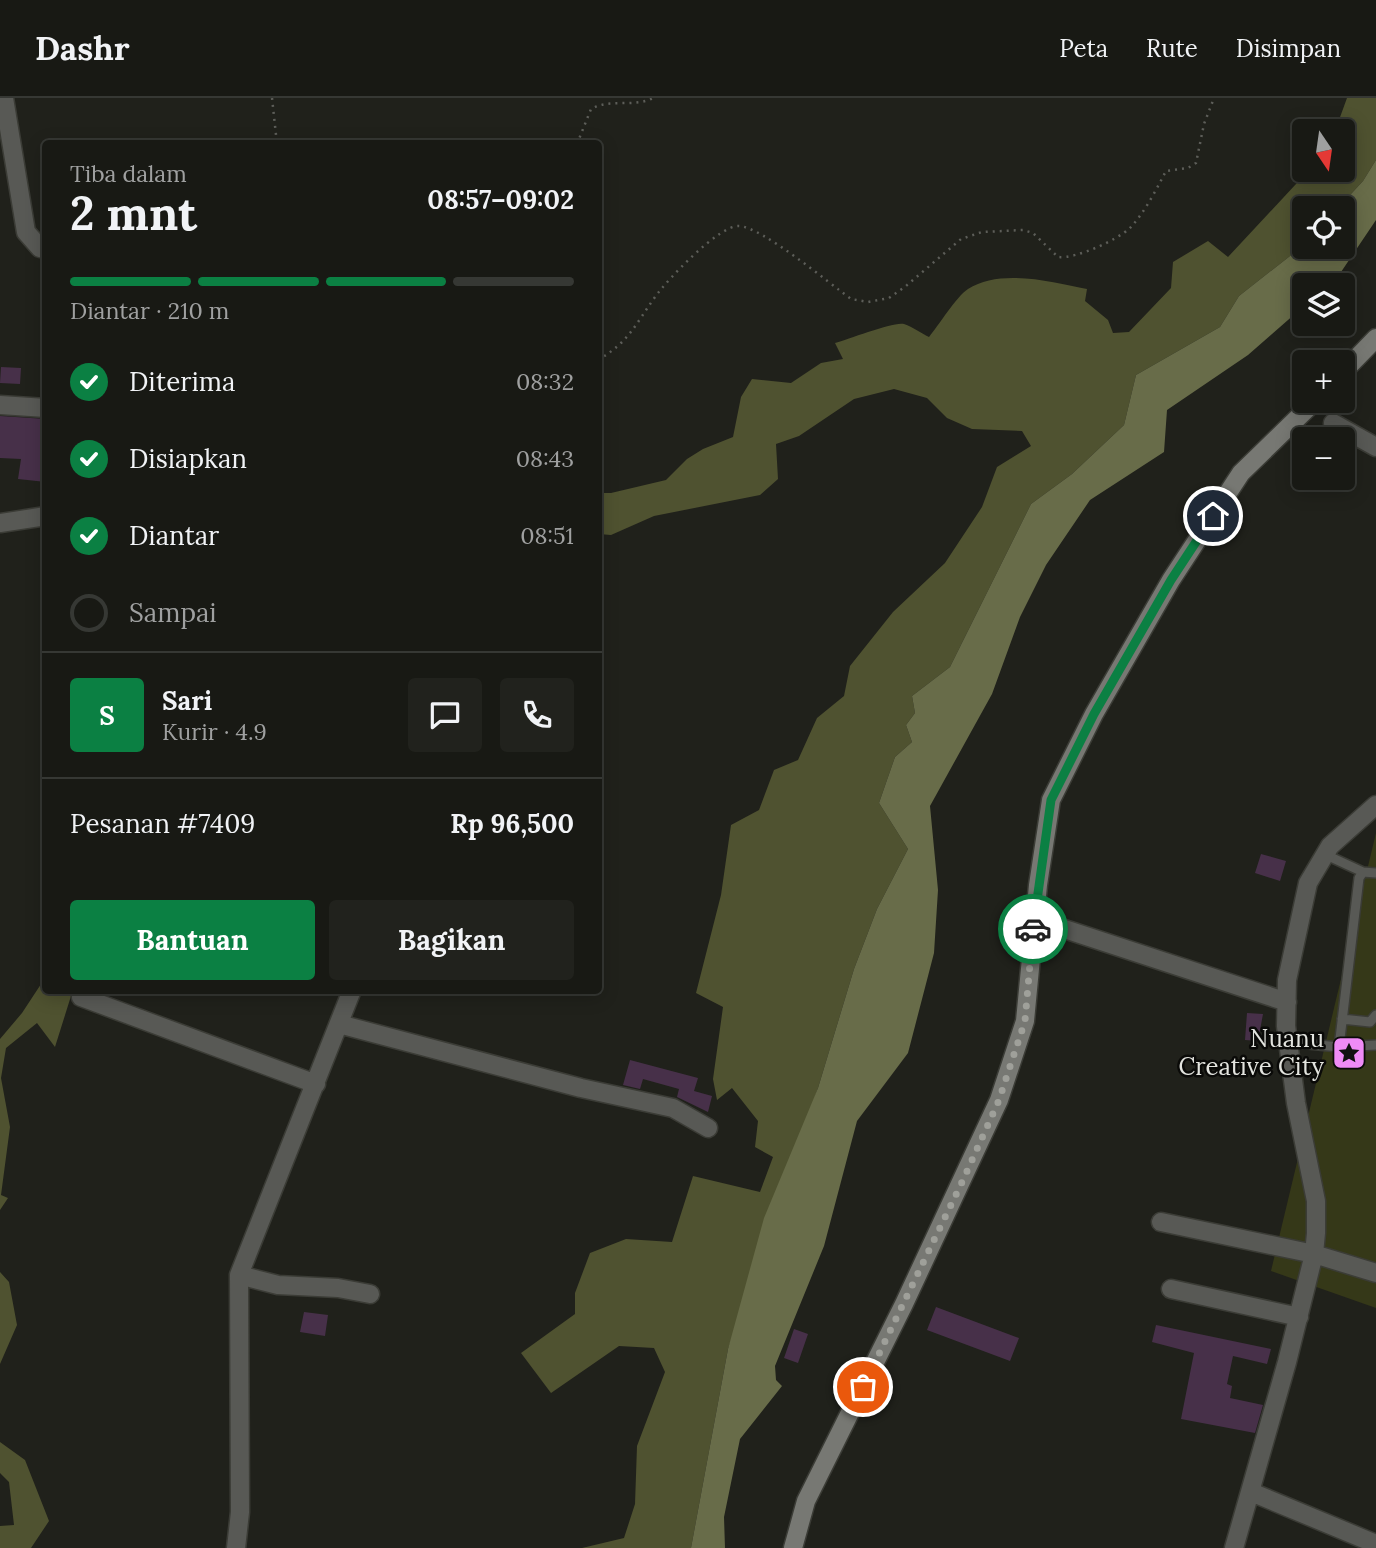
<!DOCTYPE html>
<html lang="id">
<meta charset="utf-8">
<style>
:root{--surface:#181914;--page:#21221d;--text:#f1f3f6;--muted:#9fa0a0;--line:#363834;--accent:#0b8043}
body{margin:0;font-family:Lora,serif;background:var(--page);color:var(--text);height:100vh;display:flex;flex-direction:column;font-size:26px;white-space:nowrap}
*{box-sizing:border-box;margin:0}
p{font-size:23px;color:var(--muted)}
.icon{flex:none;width:38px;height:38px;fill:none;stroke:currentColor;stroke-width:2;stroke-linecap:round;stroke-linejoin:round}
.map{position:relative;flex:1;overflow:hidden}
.sheet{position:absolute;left:42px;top:42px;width:560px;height:854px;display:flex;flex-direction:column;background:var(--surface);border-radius:7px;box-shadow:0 4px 18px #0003,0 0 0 2px var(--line)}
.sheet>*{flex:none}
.needle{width:46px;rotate:167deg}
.buttons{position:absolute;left:1292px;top:21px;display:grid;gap:14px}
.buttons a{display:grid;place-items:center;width:63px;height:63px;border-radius:7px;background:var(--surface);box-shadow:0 4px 18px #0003,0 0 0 2px var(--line);font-size:35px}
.pin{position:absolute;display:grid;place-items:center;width:60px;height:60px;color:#fff;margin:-30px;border:4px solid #fff;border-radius:50%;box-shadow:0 2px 7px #0007}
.courier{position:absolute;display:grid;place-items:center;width:70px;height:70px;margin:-35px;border:5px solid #0b8043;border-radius:50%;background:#fff;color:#222;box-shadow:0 2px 9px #0007}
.head em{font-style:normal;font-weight:700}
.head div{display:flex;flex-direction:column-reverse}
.head{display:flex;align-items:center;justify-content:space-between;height:119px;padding:0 28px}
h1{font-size:46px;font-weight:700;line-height:52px}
.bar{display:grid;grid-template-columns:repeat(4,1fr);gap:10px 7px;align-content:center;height:84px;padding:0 28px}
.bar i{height:9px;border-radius:5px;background:var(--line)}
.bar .on{background:var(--accent)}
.bar p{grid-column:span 4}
.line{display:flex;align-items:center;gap:18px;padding:0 28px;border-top:2px solid var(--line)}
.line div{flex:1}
.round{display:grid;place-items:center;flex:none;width:74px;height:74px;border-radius:7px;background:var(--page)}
ol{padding:0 28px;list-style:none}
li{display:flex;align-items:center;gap:21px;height:77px}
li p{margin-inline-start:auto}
li .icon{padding:7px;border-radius:50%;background:var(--accent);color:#fff;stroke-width:4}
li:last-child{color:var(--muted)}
li i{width:38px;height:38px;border:4px solid var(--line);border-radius:50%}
.cta{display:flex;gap:14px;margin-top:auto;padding:14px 28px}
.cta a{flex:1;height:80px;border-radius:7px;background:var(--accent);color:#fff;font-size:28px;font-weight:700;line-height:80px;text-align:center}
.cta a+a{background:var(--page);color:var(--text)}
header{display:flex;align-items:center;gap:42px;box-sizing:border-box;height:98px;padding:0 35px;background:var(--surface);border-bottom:2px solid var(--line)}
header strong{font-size:33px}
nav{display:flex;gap:38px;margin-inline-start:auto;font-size:24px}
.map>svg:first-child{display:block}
.green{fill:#353818}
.forest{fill:#4f5230}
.water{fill:#686c49}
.building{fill:#473049}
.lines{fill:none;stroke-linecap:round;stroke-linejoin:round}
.lane-casing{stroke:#3b3c36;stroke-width:12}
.street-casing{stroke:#3b3c36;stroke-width:21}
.secondary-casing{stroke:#3b3c36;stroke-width:21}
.path{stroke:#5d5e59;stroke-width:2.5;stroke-dasharray:2 5;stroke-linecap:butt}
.lane{stroke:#585955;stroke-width:9}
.street{stroke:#585955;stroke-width:18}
.secondary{stroke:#777873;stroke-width:18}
.done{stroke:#9fa09a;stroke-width:7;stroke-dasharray:0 12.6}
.route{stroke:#0b8043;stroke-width:9}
.labels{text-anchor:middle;stroke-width:5;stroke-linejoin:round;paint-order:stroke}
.poi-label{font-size:24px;fill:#e3e4df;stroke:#0a0a08;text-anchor:end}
</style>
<header>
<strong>Dashr</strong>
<nav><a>Peta</a><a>Rute</a><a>Disimpan</a></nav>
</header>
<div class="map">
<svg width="1376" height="1450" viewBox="0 0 1376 1450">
<rect width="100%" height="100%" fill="#20211b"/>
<path class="green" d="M1376,735V1210L1271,1173Z"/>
<path class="forest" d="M1347,0H1376V62L1363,83L1338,110H1304V147L1239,198L1220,229L1136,277L1124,327L1072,376L1031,406L950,569L912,598L915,615L906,627L912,644L895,659L879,705L908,751L877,811L854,871L818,990L728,1251L691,1450H582L624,1440L635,1406L637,1348L665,1274L654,1250L619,1248L551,1295L521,1255L575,1216V1195L590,1155L626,1141L672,1144L693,1078L760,1094L773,1059L755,1049L758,1023L732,990L717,1002L713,981L723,909L696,895L721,797L731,727L759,712L774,672L798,662L817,620L844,598L850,568L893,514L945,465L982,409L997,369L1031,348L1022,333L972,331L947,320L927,300L894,291L854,301L799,338L776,346L778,381L760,397L654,418L611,437L599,436V395H611L666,382L687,361L703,351L733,339L741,299L752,281L791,285L821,265L843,261L835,245C849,241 895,223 904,226C913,229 921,235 929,239C939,227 956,199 968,191C1000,170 1053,184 1087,191L1085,203L1108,222L1113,235L1129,234L1171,190L1173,164L1208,143L1228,159L1309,72H1342V33H1335Z
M45,880L46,892L108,893L102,905L71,898L55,949L37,925L6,950L1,980L10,1029L1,1097L8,1100L0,1112V941L22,915Z
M0,1174L9,1184L17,1227L0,1266Z
M0,1344L25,1362L49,1423L31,1450H0V1428L14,1427L9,1384L0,1375Z"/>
<path class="water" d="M1376,62V122L1339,177L1327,187H1304V208L1248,257L1167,312L1164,354L1090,402L1046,467L1020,519L992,596L930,708L938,792L934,855L908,955L857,1023L824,1148L775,1268L776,1282L782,1288L740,1341L724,1419L725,1450H691L728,1251L764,1120L818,990L854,871L877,811L908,751L879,705L895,659L912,644L906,627L915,615L912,598L950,569L1031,406L1072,376L1124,327L1136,277L1220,229L1239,198L1304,147V149H1342V110H1338L1363,83Z"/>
<path class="building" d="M1,269L21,270L20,286L0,285Z
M0,318L46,321V384L18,381L21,361L0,360Z
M1261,756L1286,763L1280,783L1255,775Z
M1247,915L1263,916L1258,943L1245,942Z
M630,962L698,980L694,993L712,998L708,1014L677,999L679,991L643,981L640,991L623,987Z
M936,1209L1019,1240L1010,1263L927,1232Z
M304,1214L328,1217L325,1238L300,1234Z
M1156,1227L1271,1251L1267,1266L1233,1258L1227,1286L1232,1288L1230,1300L1263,1307L1255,1335L1181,1321L1194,1255L1152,1244Z
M794,1231L808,1236L798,1265L784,1260Z"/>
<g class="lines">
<defs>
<path id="lane" d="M1324,756L1363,774
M1342,921L1370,924L1376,917
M1288,944L1339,949L1376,947
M1339,949L1359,780L1363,774L1376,775"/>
<path id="street" d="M4,0L26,134L40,150L46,151
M0,307L46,310
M1333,325L1376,349
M0,425L46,418
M1034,821L1287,904
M81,899L316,986
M339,926L581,990L673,1010L708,1030
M1161,1124L1314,1156L1376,1175
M239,1177L278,1187L338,1190L370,1196
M1171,1191L1299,1219
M1251,1394L1376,1446
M236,1450L240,1414L239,1177L352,892
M1234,1450L1287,1264L1314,1156L1316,1135V1103L1296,1005L1286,928L1287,882L1308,785L1330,748L1376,707"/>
<path id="secondary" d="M1342,275L1376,240
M793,1450L806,1403L904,1206L999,1002L1025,923L1038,787L1051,702L1094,616L1171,482L1241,375L1315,303"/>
</defs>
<use href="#lane" class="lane-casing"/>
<use href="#street" class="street-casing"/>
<use href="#secondary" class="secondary-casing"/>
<path class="path" d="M272,0L277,46
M577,46L591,11C610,0 634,10 653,0
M598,262C629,244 635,227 655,199C667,182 719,127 739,128C762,129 829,185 851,201L868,204L889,200L906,188L961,141L982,134L1023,132L1033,135L1058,159C1076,161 1117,142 1130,130C1145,114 1156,92 1166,73L1188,70L1196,65L1204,26L1214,0"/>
<use href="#lane" class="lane"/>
<use href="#street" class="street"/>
<use href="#secondary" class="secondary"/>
</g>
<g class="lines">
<path class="done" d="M863,1289L964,1080L999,1002L1025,923L1033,831"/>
<path class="route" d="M1033,831L1051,702L1094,616L1171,482L1213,418"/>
</g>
<defs>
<symbol id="sight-square" viewBox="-11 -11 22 22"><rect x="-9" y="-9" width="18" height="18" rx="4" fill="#ef8bf6" stroke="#0a0a08"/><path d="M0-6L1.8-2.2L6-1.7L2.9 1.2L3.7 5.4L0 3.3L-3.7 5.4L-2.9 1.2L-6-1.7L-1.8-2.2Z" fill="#111"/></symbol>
</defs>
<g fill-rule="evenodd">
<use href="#sight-square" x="1330" y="936" width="38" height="38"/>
</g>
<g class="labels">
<g class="poi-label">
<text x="1324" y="949">Nuanu<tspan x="1324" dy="28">Creative City</tspan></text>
</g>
</g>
</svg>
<div class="buttons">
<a><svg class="needle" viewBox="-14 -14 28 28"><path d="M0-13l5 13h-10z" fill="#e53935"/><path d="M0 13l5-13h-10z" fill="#9fa0a0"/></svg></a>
<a><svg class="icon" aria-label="locate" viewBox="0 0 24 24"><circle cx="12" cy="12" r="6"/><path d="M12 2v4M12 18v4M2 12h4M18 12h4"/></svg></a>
<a><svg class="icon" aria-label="layers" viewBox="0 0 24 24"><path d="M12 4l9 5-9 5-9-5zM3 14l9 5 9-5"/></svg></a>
<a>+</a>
<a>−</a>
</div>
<div class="pin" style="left:863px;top:1289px;background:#ea580c"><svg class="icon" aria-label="bag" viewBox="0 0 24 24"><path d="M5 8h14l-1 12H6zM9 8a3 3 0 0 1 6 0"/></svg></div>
<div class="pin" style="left:1213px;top:418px;background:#1f2937"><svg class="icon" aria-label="home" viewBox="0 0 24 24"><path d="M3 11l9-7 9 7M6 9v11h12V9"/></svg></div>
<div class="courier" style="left:1033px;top:831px"><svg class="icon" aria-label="car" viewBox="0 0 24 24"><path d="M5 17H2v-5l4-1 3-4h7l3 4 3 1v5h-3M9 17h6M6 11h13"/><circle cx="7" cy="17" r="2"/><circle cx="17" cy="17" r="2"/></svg></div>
<section class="sheet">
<div class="head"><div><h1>2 mnt</h1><p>Tiba dalam</p></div><em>08:57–09:02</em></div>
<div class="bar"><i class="on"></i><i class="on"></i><i class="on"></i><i></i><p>Diantar · 210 m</p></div>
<ol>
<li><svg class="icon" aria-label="check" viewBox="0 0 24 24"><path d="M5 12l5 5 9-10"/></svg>Diterima<p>08:32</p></li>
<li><svg class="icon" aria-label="check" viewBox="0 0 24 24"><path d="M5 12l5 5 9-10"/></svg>Disiapkan<p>08:43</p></li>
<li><svg class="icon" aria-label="check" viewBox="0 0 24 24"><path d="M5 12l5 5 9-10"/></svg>Diantar<p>08:51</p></li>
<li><i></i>Sampai</li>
</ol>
<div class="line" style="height:126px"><b class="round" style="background:var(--accent);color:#fff">S</b><div><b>Sari</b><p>Kurir · 4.9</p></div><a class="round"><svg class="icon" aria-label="chat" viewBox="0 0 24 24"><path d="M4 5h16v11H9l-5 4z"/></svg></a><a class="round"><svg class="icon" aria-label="phone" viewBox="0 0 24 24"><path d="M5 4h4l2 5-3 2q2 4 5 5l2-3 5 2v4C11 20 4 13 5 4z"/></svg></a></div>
<div class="line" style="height:91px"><div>Pesanan #7409</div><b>Rp 96,500</b></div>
<div class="cta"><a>Bantuan</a><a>Bagikan</a></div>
</section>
</div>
